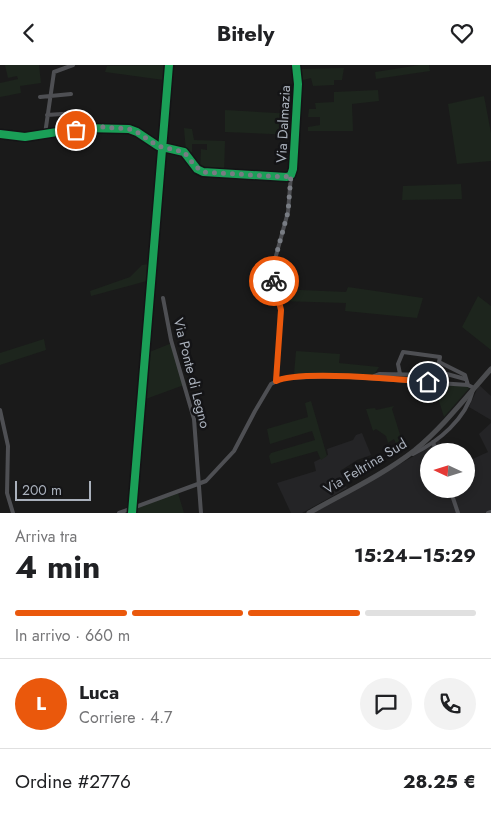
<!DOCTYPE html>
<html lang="it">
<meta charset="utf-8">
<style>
:root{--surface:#fff;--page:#f2f2f2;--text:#202124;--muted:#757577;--line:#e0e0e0;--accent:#ea580c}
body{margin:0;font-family:Jost,sans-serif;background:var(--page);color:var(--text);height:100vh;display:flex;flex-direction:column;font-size:19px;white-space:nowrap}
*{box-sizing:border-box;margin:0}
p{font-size:16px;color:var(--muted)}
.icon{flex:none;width:28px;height:28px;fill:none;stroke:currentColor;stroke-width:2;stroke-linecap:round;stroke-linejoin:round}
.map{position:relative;height:448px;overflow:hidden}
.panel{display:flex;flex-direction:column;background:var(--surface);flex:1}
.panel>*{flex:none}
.needle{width:32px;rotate:274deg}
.tools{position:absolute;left:420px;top:378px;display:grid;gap:10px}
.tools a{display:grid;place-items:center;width:55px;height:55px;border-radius:50%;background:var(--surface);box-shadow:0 2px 8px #0003;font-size:25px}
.scale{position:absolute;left:15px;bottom:12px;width:76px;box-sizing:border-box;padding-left:5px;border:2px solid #aab1bc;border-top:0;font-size:14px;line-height:18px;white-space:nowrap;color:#aab1bc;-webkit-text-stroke:4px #141416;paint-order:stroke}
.pin{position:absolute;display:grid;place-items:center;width:42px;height:42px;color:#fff;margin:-21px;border:2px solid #fff;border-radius:50%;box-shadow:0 1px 5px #0007}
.courier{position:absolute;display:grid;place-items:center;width:50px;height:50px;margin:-25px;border:4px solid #ea580c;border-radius:50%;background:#fff;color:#222;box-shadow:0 1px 6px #0007}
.overview em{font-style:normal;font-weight:700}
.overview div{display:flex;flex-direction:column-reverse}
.overview{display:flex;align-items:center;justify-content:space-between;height:85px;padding:0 15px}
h1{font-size:32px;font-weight:700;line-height:38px}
.bar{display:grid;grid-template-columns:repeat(4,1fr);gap:8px 5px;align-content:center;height:60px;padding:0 15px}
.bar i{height:6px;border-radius:4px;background:var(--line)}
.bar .selected{background:var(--accent)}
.bar p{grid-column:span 4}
.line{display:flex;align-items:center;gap:12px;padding:0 15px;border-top:1px solid var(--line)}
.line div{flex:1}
.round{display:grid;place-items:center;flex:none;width:52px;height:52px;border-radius:26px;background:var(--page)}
header{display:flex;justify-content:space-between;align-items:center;height:65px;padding:0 15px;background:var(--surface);font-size:22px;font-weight:700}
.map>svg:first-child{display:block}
.built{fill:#242426}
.green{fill:#1d251d}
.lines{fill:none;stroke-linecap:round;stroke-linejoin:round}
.minor{stroke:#4e4f53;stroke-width:4}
.major{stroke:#4b4c4f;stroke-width:5}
.cycleway-casing{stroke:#141416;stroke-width:11}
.cycleway{stroke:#1a9f57;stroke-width:8}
.done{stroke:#787c83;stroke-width:5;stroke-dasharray:0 9}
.route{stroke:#ea580c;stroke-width:6}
.labels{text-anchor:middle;stroke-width:5;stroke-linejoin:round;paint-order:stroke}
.street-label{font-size:14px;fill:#aab1bc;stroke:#141416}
</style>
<header><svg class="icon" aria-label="back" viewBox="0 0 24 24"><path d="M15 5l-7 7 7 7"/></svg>Bitely<svg class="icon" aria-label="heart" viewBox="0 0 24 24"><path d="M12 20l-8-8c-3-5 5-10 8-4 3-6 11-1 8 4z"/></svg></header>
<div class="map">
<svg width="491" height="448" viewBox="0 0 491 448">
<rect width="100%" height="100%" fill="#1a1a1a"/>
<path class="built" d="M479,320L491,331V355L469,342Z
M491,358V448H313L430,382L439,374L443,386H429V424H466V397L488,387L479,369Z
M362,368L371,390L357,395L340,406L347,423L302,448H291L277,418L316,406L314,397L328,390L327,384L353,375L356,370Z"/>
<path class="green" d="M5,0H39L41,18L20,21L21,28L0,32V18L18,14L17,11L8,13Z
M165,0L164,15L105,7L107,1Z
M420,0H429L430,6L376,14L375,7Z
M344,3L342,15H334V20L313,21L311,13L299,16L297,4Z
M378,25L379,36L352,39L353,66H308V62L320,60V52H308L309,44H316L315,38L334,37V27Z
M484,31L491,68V96L457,99L448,39Z
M225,45L294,49V70L225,67Z
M184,63L192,64L194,75L225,76L224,109L200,106L201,84L207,85V79H192V87H186Z
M461,119L462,134L402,135L403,121Z
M149,199L147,216L91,231L90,226L130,212L142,200Z
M348,222L423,233L417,253L345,246L346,238L280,236L278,224L346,227Z
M478,231L491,241V285L462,262Z
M44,274L46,285L0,300V288Z
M172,278L184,320L143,335L147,288Z
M296,286L340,289L339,298L379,302L374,310L294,309Z
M437,318L472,320L444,352L438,333Z
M311,336L327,391L321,395L317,386L271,399L269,391L271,388L315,375L312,366L270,379L267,364L308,352L305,338Z
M394,341L392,344L402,376L396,379L394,374L388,378L386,371L376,364L373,366L366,344L375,343L376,345Z
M178,428L184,448H134V443Z"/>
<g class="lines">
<path class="minor" d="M40,32L71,29
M47,50L77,48
M0,69L25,72L83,63L129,64L137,67L158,81L184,87L197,104L203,107L287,112L291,110L293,104L298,19L296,0
M45,69L54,7L73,0
M163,233L171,275L194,354L201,448
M436,306L465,314
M400,309L398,299L403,287L440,292L439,297
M374,311L379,309L434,310L439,297L465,310L468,320
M276,316L281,245L274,217V198L288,147L291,110
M0,345L8,381L7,428L13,448
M433,377L436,386
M413,389C438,377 466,354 473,325
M450,424L458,448
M119,448L206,416L234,386L255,346L271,319L283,313L336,311L468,320L474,323
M488,448L491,447"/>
<path class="major" d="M309,448C344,428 383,410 415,385C443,362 467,331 491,304"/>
<defs>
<path id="cycleway" d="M0,69L25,72L83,63L129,64L137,67L158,81L184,87L197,104L203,107L287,112L291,110L293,104L298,19L296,0
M132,448L169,0"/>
</defs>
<use href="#cycleway" class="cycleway-casing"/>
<use href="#cycleway" class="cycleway"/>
</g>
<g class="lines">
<path class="done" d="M76,65L104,62L129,64L137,67L158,81L184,87L195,101L203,107L285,112L291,110L288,147L274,198V216"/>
<path class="route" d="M274,216L281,245L276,316C298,305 398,314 428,317"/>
</g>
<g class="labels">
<g class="street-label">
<text transform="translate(283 59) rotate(-87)" y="5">Via Dalmazia</text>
<text transform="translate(192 308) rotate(76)" y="5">Via Ponte di Legno</text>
<text transform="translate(365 401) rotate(-31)" y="5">Via Feltrina Sud</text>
</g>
</g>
</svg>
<div class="tools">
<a><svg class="needle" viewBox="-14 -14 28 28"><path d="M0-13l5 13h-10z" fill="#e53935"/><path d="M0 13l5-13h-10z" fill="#757577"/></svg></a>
</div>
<div class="scale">200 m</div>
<div class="pin" style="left:76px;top:65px;background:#ea580c"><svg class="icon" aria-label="bag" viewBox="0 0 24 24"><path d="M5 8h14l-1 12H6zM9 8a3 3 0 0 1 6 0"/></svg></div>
<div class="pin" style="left:428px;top:317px;background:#1f2937"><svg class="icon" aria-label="home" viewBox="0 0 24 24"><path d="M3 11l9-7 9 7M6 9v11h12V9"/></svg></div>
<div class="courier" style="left:274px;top:216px"><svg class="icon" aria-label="bike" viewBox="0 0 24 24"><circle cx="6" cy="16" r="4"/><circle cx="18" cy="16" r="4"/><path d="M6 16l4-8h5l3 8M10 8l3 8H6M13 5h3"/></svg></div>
</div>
<section class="panel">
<div class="overview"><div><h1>4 min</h1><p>Arriva tra</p></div><em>15:24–15:29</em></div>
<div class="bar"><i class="selected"></i><i class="selected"></i><i class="selected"></i><i></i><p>In arrivo · 660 m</p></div>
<div class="line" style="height:90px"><b class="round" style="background:var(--accent);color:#fff">L</b><div><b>Luca</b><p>Corriere · 4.7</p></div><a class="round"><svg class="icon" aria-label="chat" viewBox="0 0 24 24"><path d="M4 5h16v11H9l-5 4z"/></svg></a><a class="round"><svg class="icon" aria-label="phone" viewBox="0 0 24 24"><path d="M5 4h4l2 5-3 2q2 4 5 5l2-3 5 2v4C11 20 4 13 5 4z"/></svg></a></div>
<div class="line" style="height:65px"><div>Ordine #2776</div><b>28.25 €</b></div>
</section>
